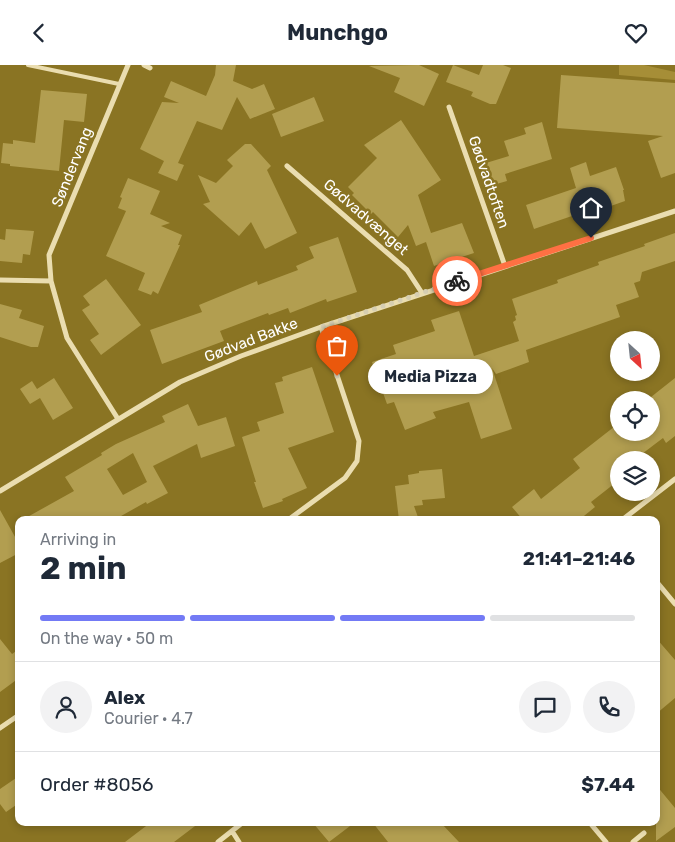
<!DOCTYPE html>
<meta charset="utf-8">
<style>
:root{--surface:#fff;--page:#f2f2f3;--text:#1f2937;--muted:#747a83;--line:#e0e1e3;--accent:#737af5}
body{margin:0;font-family:Rubik,sans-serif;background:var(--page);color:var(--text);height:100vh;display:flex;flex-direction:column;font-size:19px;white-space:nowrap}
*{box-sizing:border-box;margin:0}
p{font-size:16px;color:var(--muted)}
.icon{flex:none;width:28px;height:28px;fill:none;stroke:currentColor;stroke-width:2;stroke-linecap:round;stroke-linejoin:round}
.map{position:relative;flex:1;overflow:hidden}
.panel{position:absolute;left:15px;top:451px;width:645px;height:310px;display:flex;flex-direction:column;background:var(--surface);border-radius:10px;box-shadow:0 2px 8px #0003}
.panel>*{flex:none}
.needle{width:32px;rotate:153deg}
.tools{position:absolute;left:610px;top:266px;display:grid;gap:10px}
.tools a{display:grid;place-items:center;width:50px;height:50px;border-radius:50%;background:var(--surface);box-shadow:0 2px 8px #0003;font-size:25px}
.pin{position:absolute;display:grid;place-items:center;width:42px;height:42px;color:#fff;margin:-51px -21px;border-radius:50% 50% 50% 0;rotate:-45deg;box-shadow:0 0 5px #0007}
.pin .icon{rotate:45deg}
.courier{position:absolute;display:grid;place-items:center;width:50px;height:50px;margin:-25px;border:4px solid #ff7043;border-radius:50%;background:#fff;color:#222;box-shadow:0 1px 6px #0007}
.bubble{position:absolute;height:35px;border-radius:18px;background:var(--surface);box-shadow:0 2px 8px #0003;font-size:16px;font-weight:700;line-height:35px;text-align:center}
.headline em{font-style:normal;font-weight:700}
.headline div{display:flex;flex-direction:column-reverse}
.headline{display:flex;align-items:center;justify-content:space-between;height:85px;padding:0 25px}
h1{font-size:32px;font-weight:700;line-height:38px}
.bar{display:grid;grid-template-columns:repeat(4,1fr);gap:8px 5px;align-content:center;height:60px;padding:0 25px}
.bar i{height:6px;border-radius:4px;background:var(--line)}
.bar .active{background:var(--accent)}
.bar p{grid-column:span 4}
.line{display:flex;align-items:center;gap:12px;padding:0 25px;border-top:1px solid var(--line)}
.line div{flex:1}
.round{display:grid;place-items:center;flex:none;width:52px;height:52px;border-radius:26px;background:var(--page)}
header{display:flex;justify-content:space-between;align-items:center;height:65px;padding:0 25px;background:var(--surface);font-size:22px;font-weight:700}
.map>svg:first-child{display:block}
.green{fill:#a68e37}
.building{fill:#b29e50;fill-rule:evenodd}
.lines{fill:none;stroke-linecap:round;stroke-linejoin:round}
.service{stroke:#eaddb0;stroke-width:4}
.minor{stroke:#eaddb0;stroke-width:5}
.done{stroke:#d6ceb2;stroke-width:5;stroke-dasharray:0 9}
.route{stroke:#ff7043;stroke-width:6}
.labels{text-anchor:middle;stroke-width:5;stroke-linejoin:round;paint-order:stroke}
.street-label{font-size:15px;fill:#fff;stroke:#8a7423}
</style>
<header><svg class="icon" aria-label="back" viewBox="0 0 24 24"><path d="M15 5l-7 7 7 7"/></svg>Munchgo<svg class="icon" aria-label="heart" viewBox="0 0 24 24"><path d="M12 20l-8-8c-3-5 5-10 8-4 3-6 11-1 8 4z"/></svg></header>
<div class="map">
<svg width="675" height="777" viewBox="0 0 675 777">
<rect width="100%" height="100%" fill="#8a7423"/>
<path class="green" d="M619,0H644L675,7V15L619,10Z"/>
<path class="building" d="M216,0H236L233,16L252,24L264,19L275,44L250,54L237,32L222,65L197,56L178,98L184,100L177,116L158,108L164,96L140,84L162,37L179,38L164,32L171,16L206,31L215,10Z
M419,0L439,9L424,41L394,27L400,13L369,1Z
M453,0L479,10L483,0H503L511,3L496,39H490L471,31L473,27L446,17Z
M561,10L675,18V108L661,113L648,76L663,71L557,63Z
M41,25L87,29L84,57L64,55L59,106L10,101V99L1,98L3,78L13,79V75L35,78Z
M314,32L324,56L281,72L272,49Z
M401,55L441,115L418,130L431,168L462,158L474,188L434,201L426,177L416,181L408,160L398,172L373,147L371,149L352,130L354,128L348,122L377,93L364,80Z
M542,57L552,94L505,109L507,116L493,120L486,98L509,91L504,76L526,69L524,63Z
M245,79H251L271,101L267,105L297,168L265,184L251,157L239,171L203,139L210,137L198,110L216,118L233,101L227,95Z
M586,97L590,111L616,102L624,125H623L625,136L605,143L604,140L534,164L526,140L576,123L570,103Z
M128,113L160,126L150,149L170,158L161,161L182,170L178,180H180L158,229L153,226L151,230L138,225L145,208L106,191L126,146L118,143L122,133L120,132Z
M6,164L34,166L30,190L23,189L22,198L0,196V174L5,175Z
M675,168V196L642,207L640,216L634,218L639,232L616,240L620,252L526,285L529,297L496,309L492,303L512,364L481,374L469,337L433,347L436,353L405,365L394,337L387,339L372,297L396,289L393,280L435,266L431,255L459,246L474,291L519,276L513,257L516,255L515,251L517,250L512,234L558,218L557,215L599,200L598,197L645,181L644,179Z
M338,172L357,227L327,237L326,234L290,248L288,243L269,250L268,248L220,266L224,276L162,299L150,265L202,247L199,240L257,216L258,220L298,205L296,201L314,193L309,182Z
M106,214L141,260L101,290L90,275L99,269L82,245L90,240L83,231Z
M0,239L22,245L19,253L44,261L38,282H31L0,272Z
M312,302L334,367L288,383L307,423L282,434L283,436L263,443L254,417H256L242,372L260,366L257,357L284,348L275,318L283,316L282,312Z
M54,313L73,343L53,355L40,333L30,339L20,324L32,316L37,324Z
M675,313V371L666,378L663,373L634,395H619V415L591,437L595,442L579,455H523L512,442L534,424L541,434L580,403L573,394L619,358V368H651V332Z
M188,339L198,361L226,352L235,381L201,393L197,379L153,401L168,428L147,439L146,437L114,455H22L74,426L65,412L102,390L101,388L116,379L165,357L162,351ZM133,388L147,417L123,430L107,404Z
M442,404L445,433L422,435L423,440L414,441L419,455H399L395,421L409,419L408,410L419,408V406Z
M0,445L19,479V488L0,498Z
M656,573L675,595V633L656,649Z
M0,574L12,589L19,584V613L0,627Z
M19,711V738L6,747L0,739V724Z
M656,720L675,743V762L656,776Z
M150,758H199L174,777H125Z
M313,758H354L329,777Z
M373,758H441L459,777H388Z"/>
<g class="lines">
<path class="service" d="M28,0L119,19"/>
<path class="minor" d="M144,0L150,3
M449,42L505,201
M287,101L407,205L422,228
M0,215L51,216
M118,354L67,273L51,216L49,190L128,0
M0,426L180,317L241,291L321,262L675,146
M288,455L345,413L357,396L359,376L321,262
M622,455L675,414
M656,516L675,539
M0,663L19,650
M590,758L606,777
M232,766L239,777
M218,777L242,758
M633,777L644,768"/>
</g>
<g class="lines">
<path class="done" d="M337,311L321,262L457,216"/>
<path class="route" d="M457,216L591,173"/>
</g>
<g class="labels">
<g class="street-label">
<text transform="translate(72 102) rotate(-68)" y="5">Søndervang</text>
<text transform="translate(489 117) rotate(71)" y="5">Gødvadtoften</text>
<text transform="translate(366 152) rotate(41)" y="5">Gødvadvænget</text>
<text transform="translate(251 275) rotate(-21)" y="5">Gødvad Bakke</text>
</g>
</g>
</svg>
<div class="tools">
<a><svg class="needle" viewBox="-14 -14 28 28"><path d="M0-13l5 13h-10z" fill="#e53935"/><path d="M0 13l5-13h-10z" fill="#747a83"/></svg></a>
<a><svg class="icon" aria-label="locate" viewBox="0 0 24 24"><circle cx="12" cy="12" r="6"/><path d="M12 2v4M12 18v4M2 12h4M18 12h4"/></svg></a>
<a><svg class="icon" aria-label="layers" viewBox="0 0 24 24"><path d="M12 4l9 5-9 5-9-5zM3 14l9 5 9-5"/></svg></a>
</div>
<div class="pin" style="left:337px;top:311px;background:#ea580c"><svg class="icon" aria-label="bag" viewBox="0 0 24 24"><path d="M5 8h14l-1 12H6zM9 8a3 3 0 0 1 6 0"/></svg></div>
<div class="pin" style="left:591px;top:173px;background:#1f2937"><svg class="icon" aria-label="home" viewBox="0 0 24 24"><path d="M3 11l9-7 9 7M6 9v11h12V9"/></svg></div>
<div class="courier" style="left:457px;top:216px"><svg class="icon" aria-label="bike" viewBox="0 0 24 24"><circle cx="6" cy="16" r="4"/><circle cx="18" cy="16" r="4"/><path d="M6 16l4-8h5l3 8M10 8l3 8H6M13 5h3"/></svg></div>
<div class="bubble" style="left:368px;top:294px;width:125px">Media Pizza</div>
<section class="panel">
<div class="headline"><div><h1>2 min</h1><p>Arriving in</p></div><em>21:41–21:46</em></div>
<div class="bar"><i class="active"></i><i class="active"></i><i class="active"></i><i></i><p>On the way · 50 m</p></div>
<div class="line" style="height:90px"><a class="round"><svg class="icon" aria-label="person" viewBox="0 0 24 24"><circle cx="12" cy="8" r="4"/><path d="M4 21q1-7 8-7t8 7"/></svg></a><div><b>Alex</b><p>Courier · 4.7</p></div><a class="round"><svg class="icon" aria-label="chat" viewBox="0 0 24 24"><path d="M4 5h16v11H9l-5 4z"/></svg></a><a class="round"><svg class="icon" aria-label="phone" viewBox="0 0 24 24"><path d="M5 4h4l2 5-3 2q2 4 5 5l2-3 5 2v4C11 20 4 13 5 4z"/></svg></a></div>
<div class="line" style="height:65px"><div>Order #8056</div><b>$7.44</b></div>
</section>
</div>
